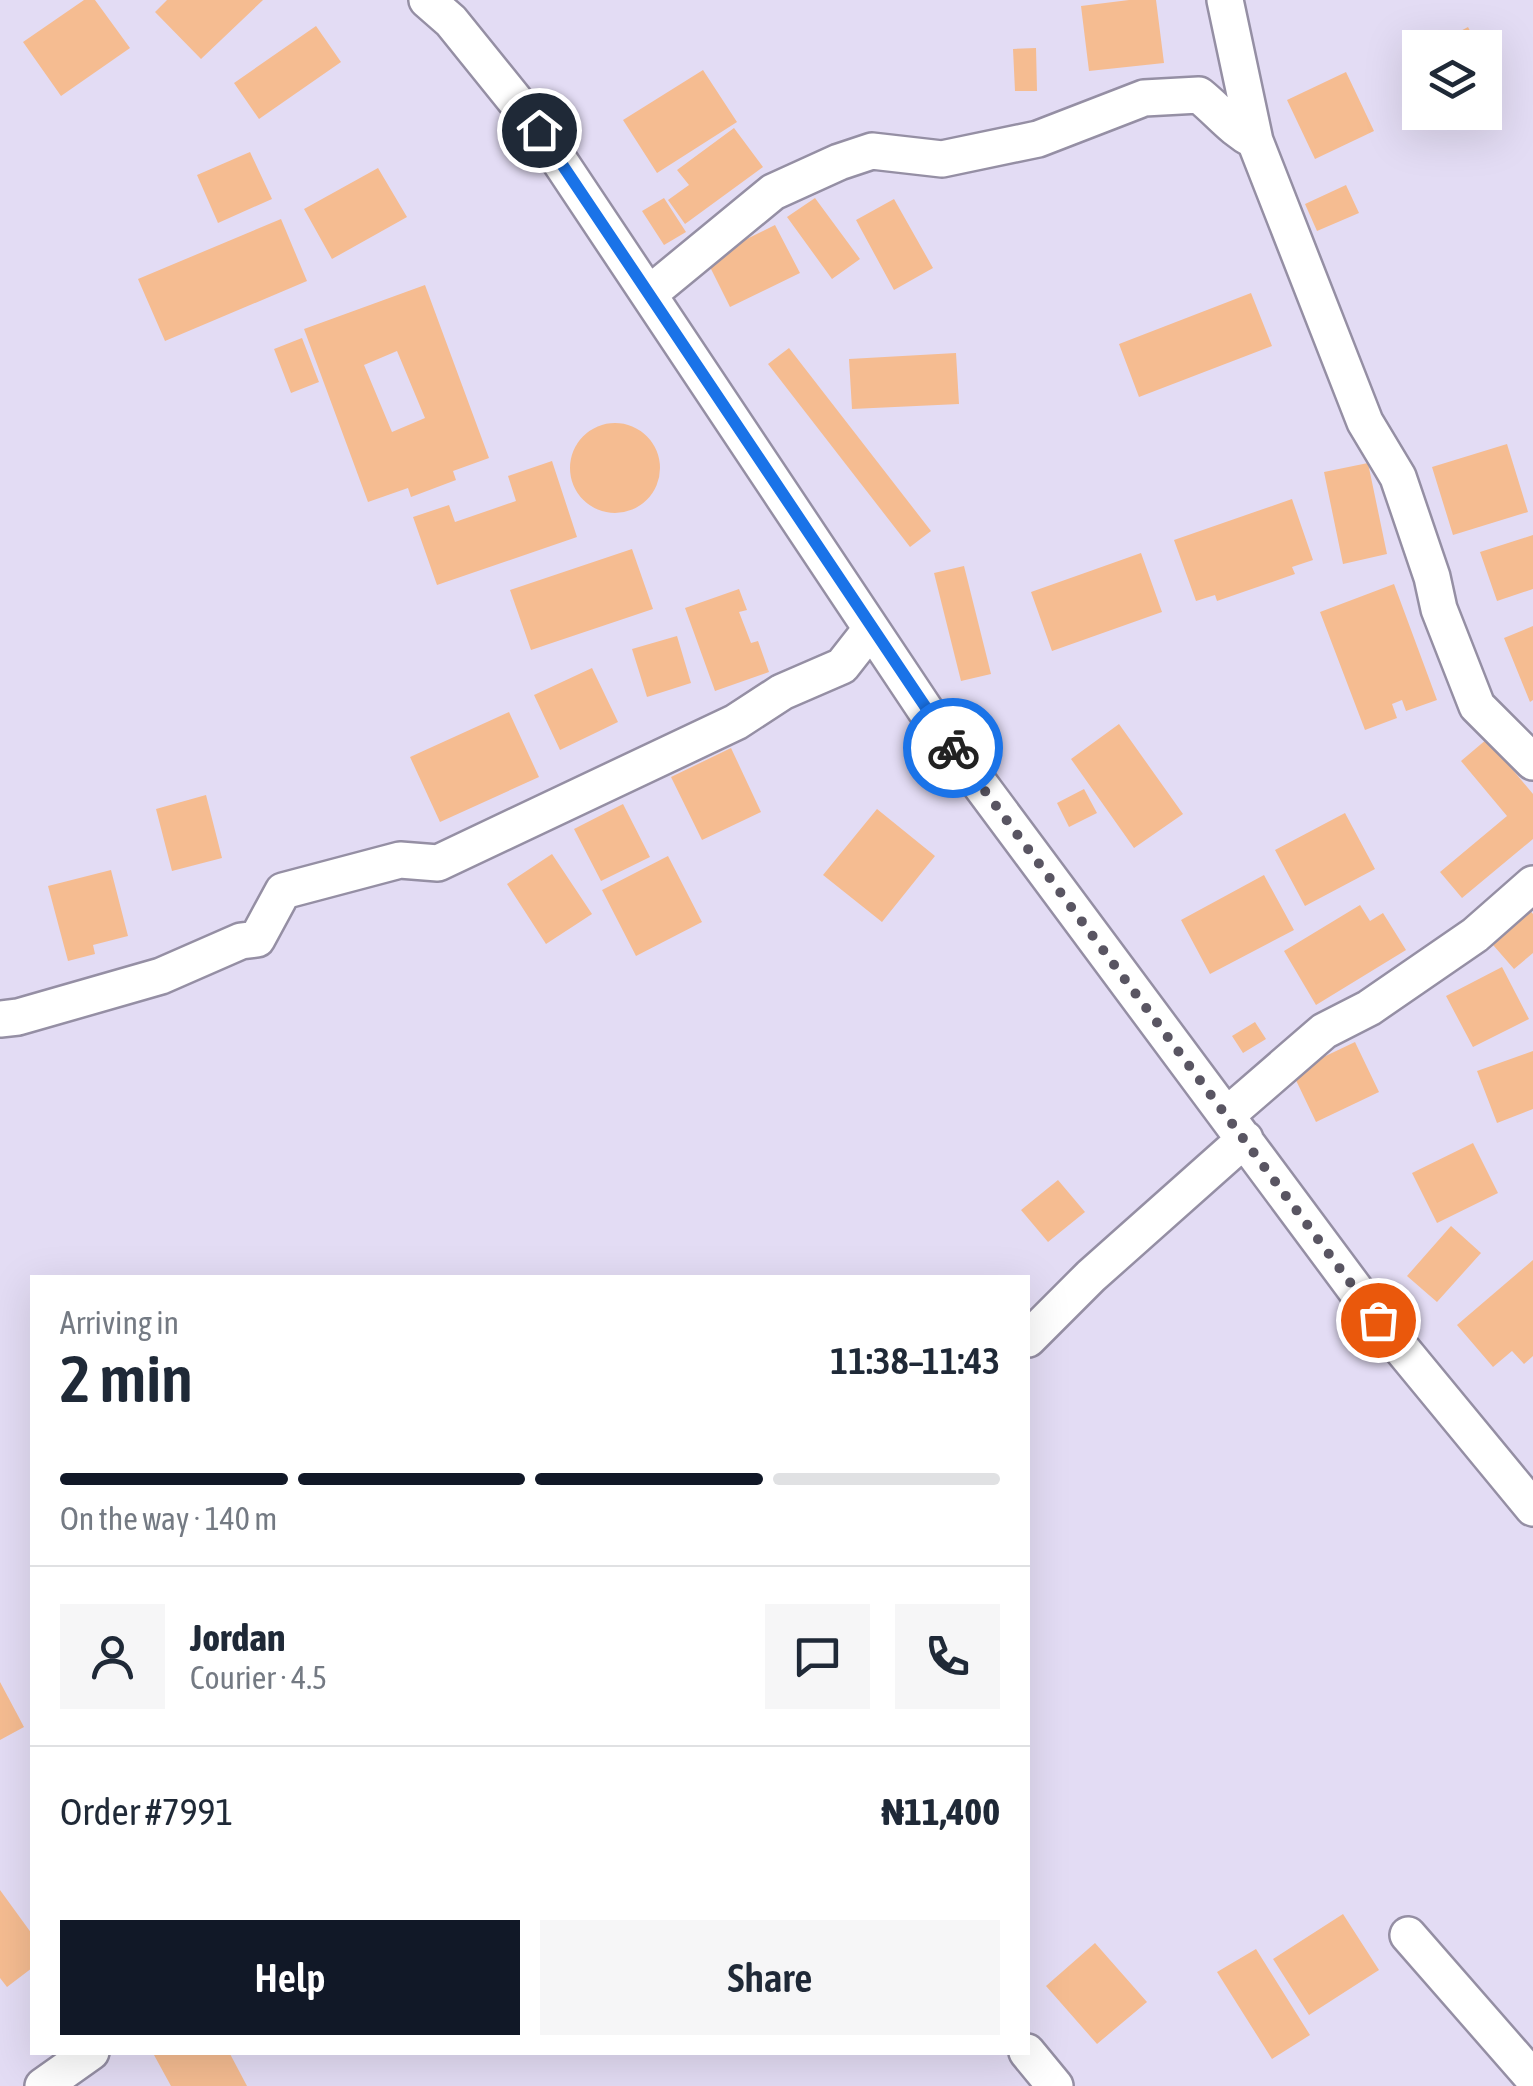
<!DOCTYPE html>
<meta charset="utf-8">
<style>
:root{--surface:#fff;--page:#f6f6f7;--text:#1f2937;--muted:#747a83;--line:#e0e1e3;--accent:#111827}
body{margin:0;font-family:"Asap Condensed",sans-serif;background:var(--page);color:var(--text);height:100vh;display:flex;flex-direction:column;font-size:38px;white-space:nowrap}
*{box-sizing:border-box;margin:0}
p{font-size:32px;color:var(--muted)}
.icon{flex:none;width:55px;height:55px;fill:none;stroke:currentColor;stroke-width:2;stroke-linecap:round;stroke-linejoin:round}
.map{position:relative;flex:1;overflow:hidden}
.details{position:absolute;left:30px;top:1275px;width:1000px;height:780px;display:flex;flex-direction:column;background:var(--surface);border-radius:0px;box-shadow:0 10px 40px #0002}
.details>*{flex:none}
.tools{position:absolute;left:1402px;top:30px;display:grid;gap:20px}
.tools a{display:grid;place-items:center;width:100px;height:100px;border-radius:0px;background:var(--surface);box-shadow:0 10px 40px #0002;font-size:50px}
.pin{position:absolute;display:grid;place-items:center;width:85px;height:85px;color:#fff;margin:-42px;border:5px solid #fff;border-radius:50%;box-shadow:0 2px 10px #0007}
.courier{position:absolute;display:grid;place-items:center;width:100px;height:100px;margin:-50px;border:8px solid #1a73e8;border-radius:50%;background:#fff;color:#222;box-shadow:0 2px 12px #0007}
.headline em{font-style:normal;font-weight:600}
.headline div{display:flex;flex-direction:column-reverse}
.headline{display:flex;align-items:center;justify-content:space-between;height:170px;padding:0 30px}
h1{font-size:65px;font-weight:600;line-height:75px}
.bar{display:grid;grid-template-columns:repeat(4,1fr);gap:15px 10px;align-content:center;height:120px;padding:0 30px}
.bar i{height:12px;border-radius:8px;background:var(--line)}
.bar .on{background:var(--accent)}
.bar p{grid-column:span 4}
.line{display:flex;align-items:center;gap:25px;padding:0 30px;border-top:2px solid var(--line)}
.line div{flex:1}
.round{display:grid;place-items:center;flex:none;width:105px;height:105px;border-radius:0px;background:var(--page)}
.action{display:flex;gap:20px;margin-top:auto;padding:20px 30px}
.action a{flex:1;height:115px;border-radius:0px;background:var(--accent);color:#fff;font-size:40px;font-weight:600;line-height:115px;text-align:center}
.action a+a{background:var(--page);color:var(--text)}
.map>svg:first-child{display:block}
.building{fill:#f5bc91;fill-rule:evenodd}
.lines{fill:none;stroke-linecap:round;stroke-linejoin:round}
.street-casing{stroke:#958fa4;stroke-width:40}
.street{stroke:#fff;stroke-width:35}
.done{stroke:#595562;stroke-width:10;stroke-dasharray:0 18}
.route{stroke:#1a73e8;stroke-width:12}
</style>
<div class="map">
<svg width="1533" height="2086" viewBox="0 0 1533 2086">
<rect width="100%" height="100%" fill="#e3dcf4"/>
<path class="building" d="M84,0H95L130,48L61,96L23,42Z
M167,0H263L201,59L155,12Z
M1129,0H1156L1164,63L1089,71L1081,6Z
M316,26L341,62L259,119L234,83Z
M1468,27L1479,48H1429Z
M1036,48L1037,91H1015L1013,49Z
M1485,59L1501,90L1485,99Z
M703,70L737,122L657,173L623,120Z
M1346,72L1374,131L1315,159L1287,100Z
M734,128L763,167L685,224L668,200L689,185L677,170Z
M250,152L272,199L218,223L197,175Z
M378,168L407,217L332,259L304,209Z
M1346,185L1359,213L1317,231L1305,204Z
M664,198L686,232L664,245L642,211Z
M815,198L860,259L832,279L787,217Z
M894,199L933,268L894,290L856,220Z
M281,219L307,281L165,341L138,279Z
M775,225L800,273L730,307L706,259Z
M425,285L489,458L453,471L456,480L411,497L408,488L368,502L304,329ZM397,351L425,418L392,432L364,365Z
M1251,293L1272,346L1139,397L1119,344Z
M302,338L319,382L291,393L274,349Z
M789,348L931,531L910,547L768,364Z
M956,353L959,404L852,409L849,359Z
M570 468a45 45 0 1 1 90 0a45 45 0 1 1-90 0Z
M1507,444L1528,512L1453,535L1432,467Z
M552,461L577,537L437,585L413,517L449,505L455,522L516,501L508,476Z
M1368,463L1387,554L1343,564L1324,472Z
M1292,499L1313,560L1292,567L1295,574L1217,601L1215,595L1196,601L1174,540Z
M1533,535V589L1497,601L1480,552Z
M632,549L653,609L531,650L510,590Z
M1141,553L1162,612L1052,651L1031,592Z
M964,566L991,674L961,681L934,573Z
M1394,584L1437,700L1406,711L1402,700L1392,704L1397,718L1365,730L1320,612Z
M739,589L747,610L739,612L751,643L758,641L769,672L715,691L685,608Z
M1533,626V700L1530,702L1504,638Z
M677,636L691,683L647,697L632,649Z
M592,668L618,722L560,750L534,695Z
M509,712L539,777L440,822L410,757Z
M1119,724L1183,814L1134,848L1071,759Z
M1487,739L1533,794V839L1462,898L1440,872L1507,816L1461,761Z
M731,748L761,812L702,840L671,777Z
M1084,789L1097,813L1069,827L1057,803Z
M206,795L222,858L172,871L156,809Z
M623,804L650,857L601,881L574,829Z
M877,809L935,856L882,922L823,875Z
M1345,813L1375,869L1305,906L1275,850Z
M552,854L592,914L546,944L507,884Z
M668,856L702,922L636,956L602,890Z
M111,870L128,936L93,945L95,954L68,961L48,886Z
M1264,875L1294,930L1210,974L1181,920Z
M1360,905L1370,921L1383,913L1406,950L1316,1005L1284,951Z
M1525,905L1533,914V953L1514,969L1487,938Z
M1502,967L1529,1019L1473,1047L1446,996Z
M1255,1022L1266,1039L1243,1053L1232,1036Z
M1355,1042L1379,1092L1316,1122L1292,1072Z
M1533,1051V1109L1497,1123L1477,1071Z
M1473,1143L1498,1193L1437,1223L1412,1173Z
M1058,1180L1085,1212L1048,1242L1021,1210Z
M1451,1226L1481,1253L1437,1302L1407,1276Z
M1533,1260V1356L1524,1364L1512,1351L1493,1367L1457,1325Z
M0,1682L24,1727L0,1740Z
M0,1890L32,1934V1968L7,1987L0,1978Z
M1343,1914L1379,1970L1309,2015L1273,1959Z
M1095,1943L1147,2002L1097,2044L1046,1986Z
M1256,1949L1310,2035L1272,2059L1217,1972Z
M158,2052H229L247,2086H171L154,2055Z"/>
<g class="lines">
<defs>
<path id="street" d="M427,0L451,21L539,130L930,717L1378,1320L1533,1508
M1225,0L1255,141
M649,294L773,192L839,162L872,151L942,159L1038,139L1144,98L1199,95C1219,111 1232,129 1255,141L1365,422L1398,477L1432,577L1439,609L1477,706L1533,762
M0,1019L18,1017L161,976L241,941L257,939L283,891L400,860L438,863L736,722L782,692L842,666L871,629
M1227,1115L1324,1031L1369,1008L1475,935L1533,884
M1028,1339L1091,1276L1245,1139
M1408,1935L1533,2078
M1027,2052L1055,2086
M43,2086L91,2052"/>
</defs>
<use href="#street" class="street-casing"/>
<use href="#street" class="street"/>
</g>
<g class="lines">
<path class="done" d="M953,748L1378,1320"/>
<path class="route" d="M539,130L953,748"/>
</g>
</svg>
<div class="tools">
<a><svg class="icon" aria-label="layers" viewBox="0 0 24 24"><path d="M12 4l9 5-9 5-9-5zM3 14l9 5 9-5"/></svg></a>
</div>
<div class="pin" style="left:1378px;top:1320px;background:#ea580c"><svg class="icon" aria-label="bag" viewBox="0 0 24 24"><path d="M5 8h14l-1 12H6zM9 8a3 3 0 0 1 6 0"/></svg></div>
<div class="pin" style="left:539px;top:130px;background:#1f2937"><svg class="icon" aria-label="home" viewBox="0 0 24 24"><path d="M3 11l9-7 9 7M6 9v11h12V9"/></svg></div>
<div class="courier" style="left:953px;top:748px"><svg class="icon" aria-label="bike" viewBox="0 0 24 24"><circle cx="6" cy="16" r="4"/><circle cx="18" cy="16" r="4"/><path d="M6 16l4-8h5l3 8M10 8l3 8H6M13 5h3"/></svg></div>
<section class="details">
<div class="headline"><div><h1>2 min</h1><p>Arriving in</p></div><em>11:38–11:43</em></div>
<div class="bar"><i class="on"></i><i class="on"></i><i class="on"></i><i></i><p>On the way · 140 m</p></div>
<div class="line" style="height:180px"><a class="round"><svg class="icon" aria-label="person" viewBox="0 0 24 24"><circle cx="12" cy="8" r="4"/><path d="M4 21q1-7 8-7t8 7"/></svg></a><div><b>Jordan</b><p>Courier · 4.5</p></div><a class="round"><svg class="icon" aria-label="chat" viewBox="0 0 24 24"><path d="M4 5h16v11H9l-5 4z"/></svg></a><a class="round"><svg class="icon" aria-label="phone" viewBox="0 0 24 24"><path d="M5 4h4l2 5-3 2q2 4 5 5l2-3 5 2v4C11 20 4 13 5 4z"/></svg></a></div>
<div class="line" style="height:130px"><div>Order #7991</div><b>₦11,400</b></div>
<div class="action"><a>Help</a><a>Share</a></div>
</section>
</div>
